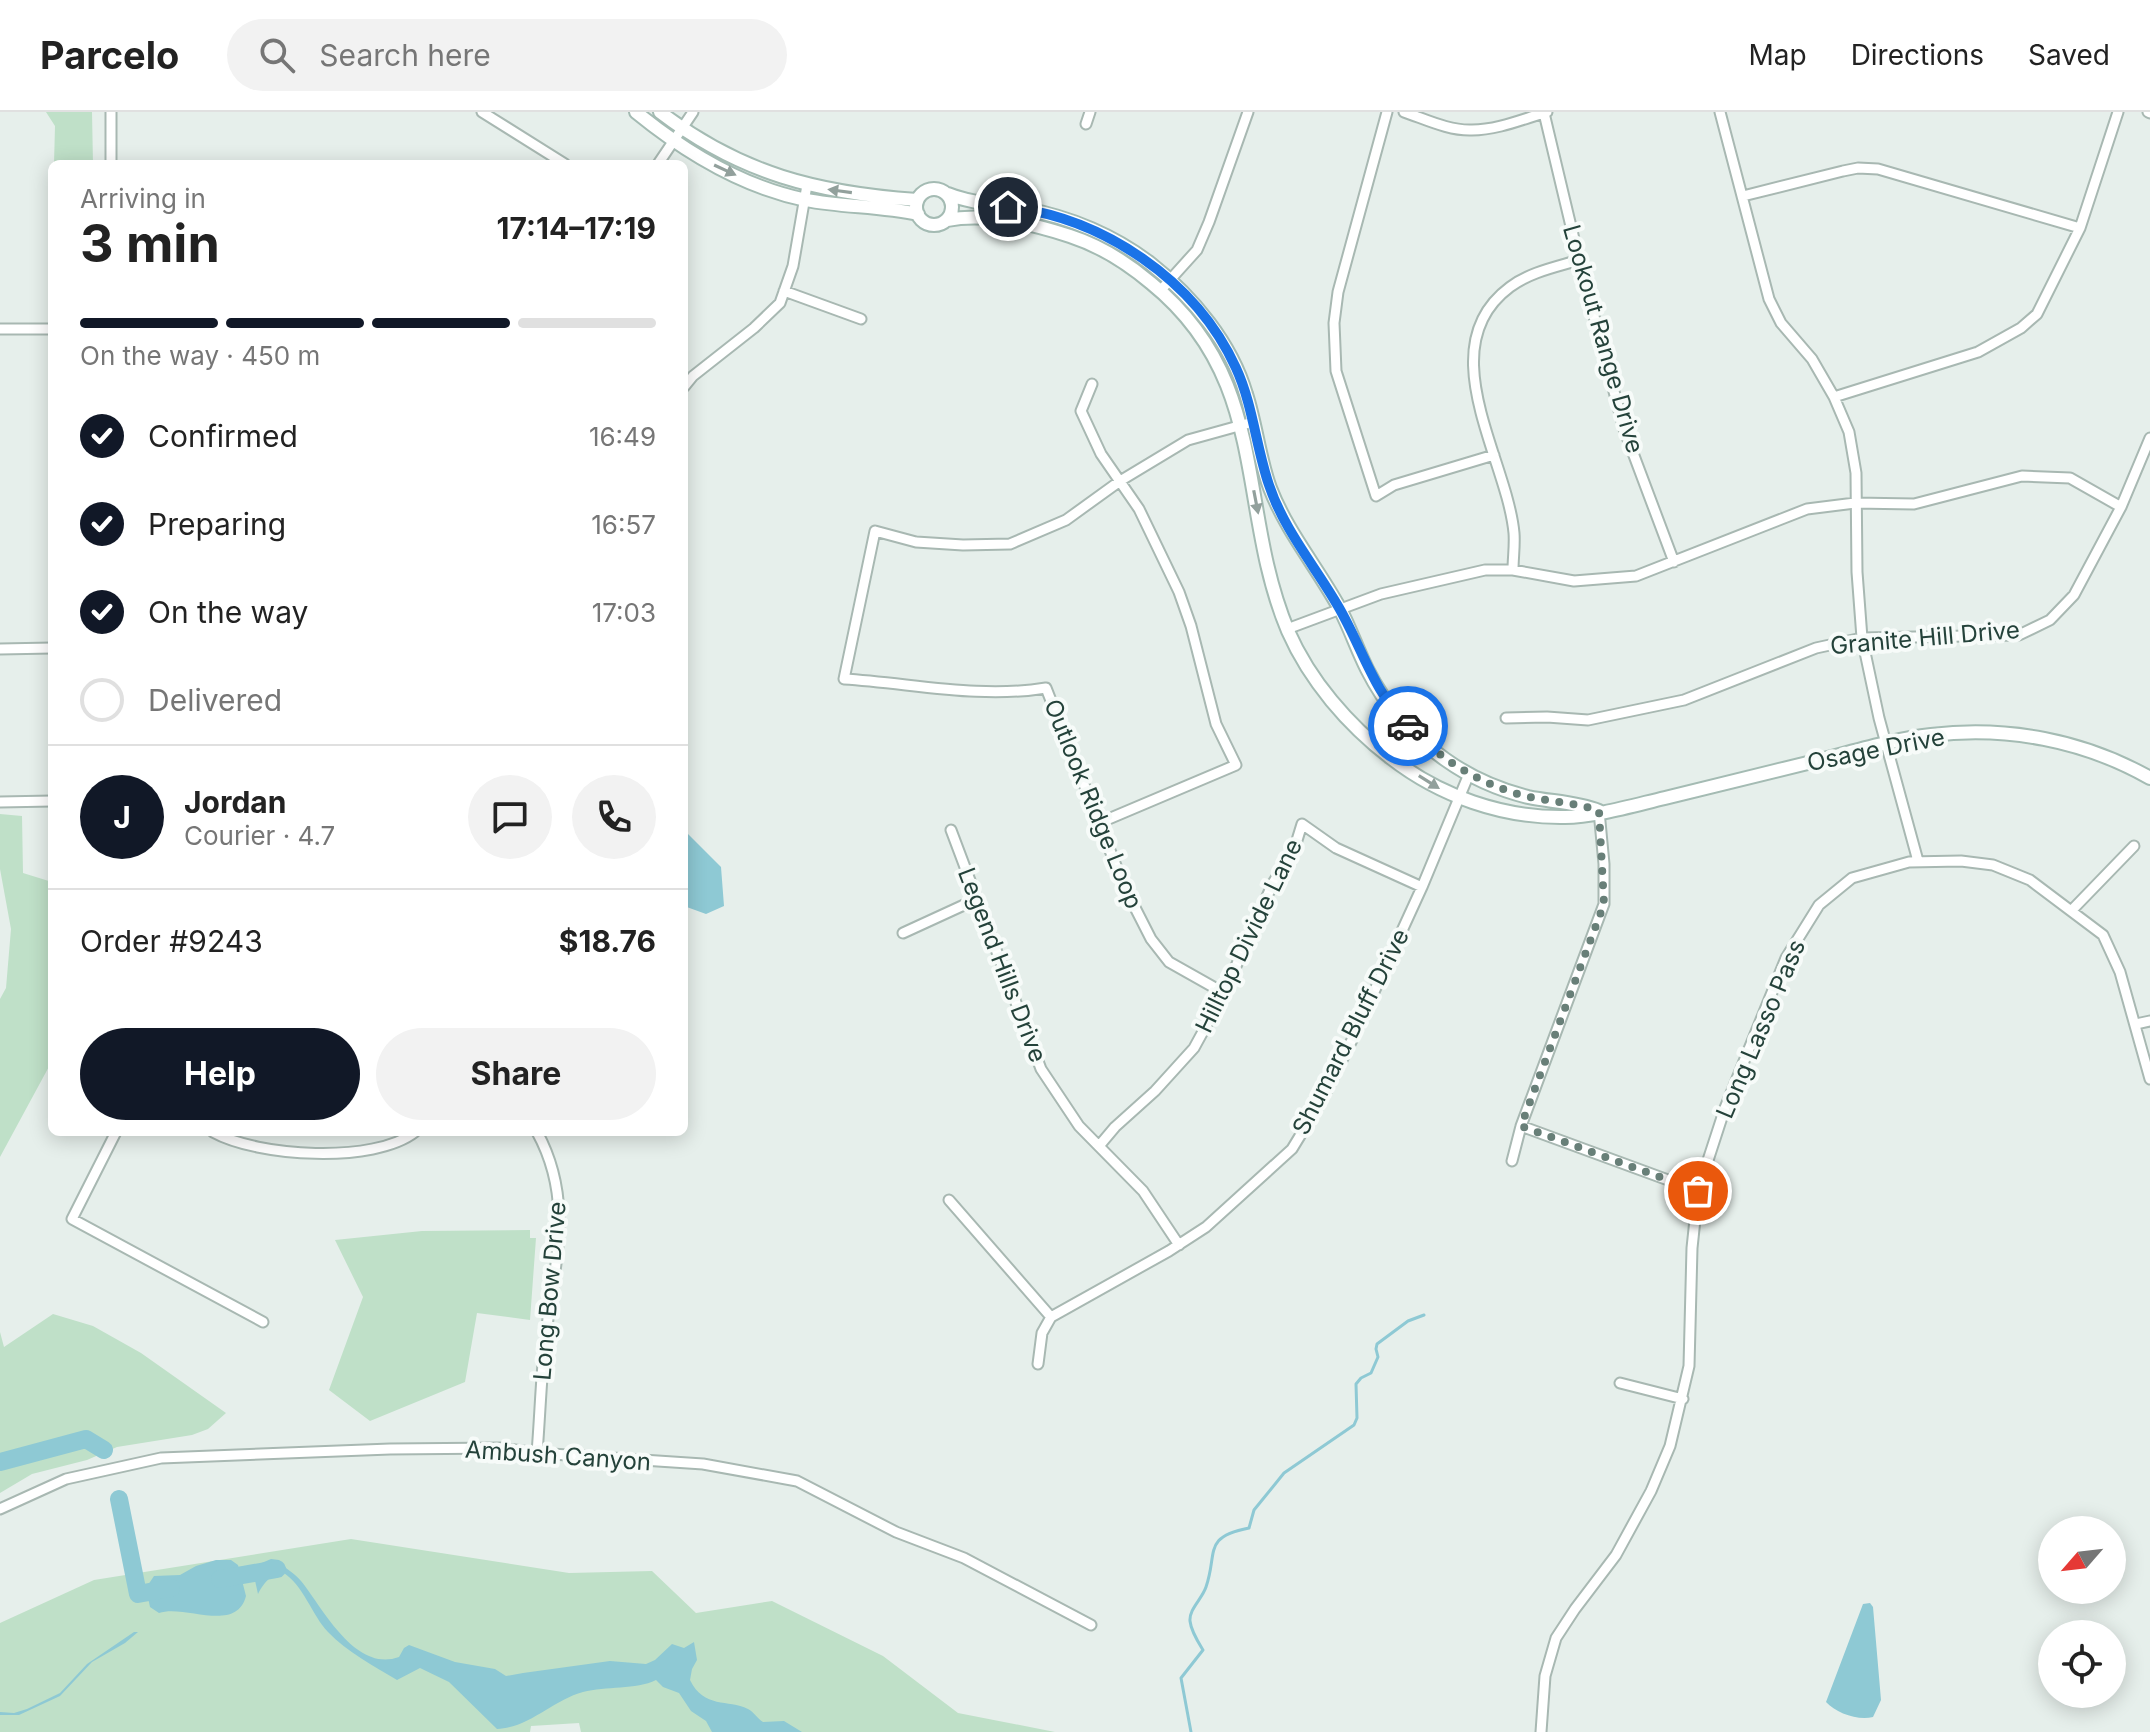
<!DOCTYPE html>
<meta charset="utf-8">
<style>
:root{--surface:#fff;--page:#f2f2f2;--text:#222;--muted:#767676;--line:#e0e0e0;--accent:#111827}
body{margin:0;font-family:Inter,sans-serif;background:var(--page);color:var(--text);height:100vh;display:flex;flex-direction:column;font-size:30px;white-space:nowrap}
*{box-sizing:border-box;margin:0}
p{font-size:26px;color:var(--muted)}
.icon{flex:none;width:44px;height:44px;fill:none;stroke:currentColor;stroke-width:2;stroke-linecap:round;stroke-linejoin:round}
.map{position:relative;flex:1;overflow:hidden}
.panel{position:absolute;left:48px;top:48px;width:640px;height:976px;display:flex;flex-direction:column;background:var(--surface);border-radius:12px;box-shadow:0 4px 20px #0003}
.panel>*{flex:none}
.needle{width:52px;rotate:242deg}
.fabs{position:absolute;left:2038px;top:1404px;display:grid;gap:16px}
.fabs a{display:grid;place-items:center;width:88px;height:88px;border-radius:50%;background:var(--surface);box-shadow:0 4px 20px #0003;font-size:40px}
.pin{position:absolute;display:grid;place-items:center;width:68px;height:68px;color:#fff;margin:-34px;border:4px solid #fff;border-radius:50%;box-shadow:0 2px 8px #0007}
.courier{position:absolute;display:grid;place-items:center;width:80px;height:80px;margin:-40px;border:6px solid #1a73e8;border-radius:50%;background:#fff;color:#222;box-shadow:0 2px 10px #0007}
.summary em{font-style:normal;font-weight:700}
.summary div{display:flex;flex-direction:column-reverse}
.summary{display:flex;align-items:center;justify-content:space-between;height:136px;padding:0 32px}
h1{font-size:52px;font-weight:700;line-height:60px}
.bar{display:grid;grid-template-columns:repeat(4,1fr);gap:12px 8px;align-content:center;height:96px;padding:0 32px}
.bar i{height:10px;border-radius:6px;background:var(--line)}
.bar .on{background:var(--accent)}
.bar p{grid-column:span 4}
.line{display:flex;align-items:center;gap:20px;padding:0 32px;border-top:2px solid var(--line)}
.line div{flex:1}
.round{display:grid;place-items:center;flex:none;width:84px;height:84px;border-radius:42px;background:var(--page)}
ol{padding:0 32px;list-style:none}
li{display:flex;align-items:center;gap:24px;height:88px}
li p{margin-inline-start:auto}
li .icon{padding:8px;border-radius:50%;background:var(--accent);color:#fff;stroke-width:4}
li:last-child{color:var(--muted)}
li i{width:44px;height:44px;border:4px solid var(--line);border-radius:50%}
.action{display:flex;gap:16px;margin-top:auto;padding:16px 32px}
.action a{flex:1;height:92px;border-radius:48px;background:var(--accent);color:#fff;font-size:32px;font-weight:700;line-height:92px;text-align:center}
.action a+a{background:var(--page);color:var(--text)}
header{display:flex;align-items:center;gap:48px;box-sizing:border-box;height:112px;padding:0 40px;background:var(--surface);border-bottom:2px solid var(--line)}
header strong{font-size:38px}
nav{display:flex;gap:44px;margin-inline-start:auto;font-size:28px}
.search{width:560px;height:72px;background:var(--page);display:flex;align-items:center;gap:20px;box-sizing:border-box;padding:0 28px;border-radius:44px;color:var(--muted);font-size:30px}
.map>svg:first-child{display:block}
.green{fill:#bfe0c8}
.water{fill:#8ec9d4}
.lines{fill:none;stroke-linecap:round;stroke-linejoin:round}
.stream{stroke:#8ec9d4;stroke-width:3}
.river{stroke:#8ec9d4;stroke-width:18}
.street-casing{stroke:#a8b8b2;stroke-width:13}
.secondary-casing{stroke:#a4bbb3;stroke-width:16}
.street{stroke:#fff;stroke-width:9}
.secondary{stroke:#fff;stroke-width:12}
.oneway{fill:#92a09c}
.done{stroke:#687f78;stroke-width:8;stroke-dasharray:0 14.4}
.route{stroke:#1a73e8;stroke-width:10}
.labels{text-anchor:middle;stroke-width:8;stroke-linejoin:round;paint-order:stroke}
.street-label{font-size:24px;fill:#24423a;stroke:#f7fbf9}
</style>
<header>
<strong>Parcelo</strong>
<div class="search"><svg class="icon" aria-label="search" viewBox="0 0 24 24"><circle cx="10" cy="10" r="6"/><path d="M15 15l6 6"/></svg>Search here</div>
<nav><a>Map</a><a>Directions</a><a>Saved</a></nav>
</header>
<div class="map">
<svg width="2150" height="1620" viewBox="0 0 2150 1620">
<rect width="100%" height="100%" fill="#e6efeb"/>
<path class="green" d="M46,0H92L93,52H54L55,14Z
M0,702L22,704L23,761L52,770V949L0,1045V887L6,876L11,817L0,757Z
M530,1118V1126H536L530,1208L477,1201L465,1270L370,1309L329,1278L363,1185L335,1128L422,1119Z
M53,1202L93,1214L141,1241L226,1301L208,1317L192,1323L117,1335L87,1348L32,1362L0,1381V1220L4,1235Z
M351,1427L569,1461L652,1459L696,1501L772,1489L883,1544L958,1601L1055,1620H581L579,1611L531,1614L530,1620H0V1511L94,1468Z"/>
<path class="water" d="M684,694L688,722L721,755L724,794L706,802L684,794Z
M271,1447L279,1448C284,1457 294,1460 301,1469C323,1496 355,1561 399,1545L404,1536L409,1533L455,1550L495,1557L506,1564L523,1561L610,1549L646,1552L655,1548L672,1532L684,1536L694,1530L697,1548L692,1557L690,1568C704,1597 728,1587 748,1597C754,1600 757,1606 763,1610L784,1609L802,1620H712L706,1609L691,1599L679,1581L663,1575L656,1568C636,1578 606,1574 583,1580C553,1588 529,1616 497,1617L449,1570L420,1556L397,1568C374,1554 347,1540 328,1520C311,1502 304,1473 282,1460C271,1461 262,1474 258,1482L252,1455Z
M216,1448H231L238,1453L246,1484C236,1522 185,1492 159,1501L150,1495L146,1476L154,1464L180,1463L196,1454Z
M1870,1491L1873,1495L1881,1588L1873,1605C1858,1609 1836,1601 1826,1590L1863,1492Z
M134,1520H138L125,1531L92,1550L60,1584L19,1603H0V1600L14,1601L27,1597L60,1581L87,1552Z"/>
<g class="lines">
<path class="stream" d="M1191,1620L1181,1566L1203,1538C1198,1530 1191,1519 1190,1509C1189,1497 1202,1487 1206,1475C1218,1441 1202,1425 1249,1416L1254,1398L1284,1361L1354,1313L1357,1306L1356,1272L1361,1266L1371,1261L1378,1245L1376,1237L1377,1232L1408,1209L1424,1203"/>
<path class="river" d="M0,1350L86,1327L104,1338
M119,1387L138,1482L171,1476
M220,1467L277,1457"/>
<defs>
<path id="street" d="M482,0L565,52
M1387,0L1338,180L1334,211L1336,259L1376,384L1394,373L1494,343
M1404,0C1425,7 1449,19 1472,18C1497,18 1523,7 1547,0
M1720,0L1769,187L1781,211L1812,247L1834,285L1849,320L1856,361L1857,460L1862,526L1879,606L1918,749
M2148,0L2150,1
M1544,1L1579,148L1624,317L1674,450
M1086,12L1090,0
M111,52V0
M658,52L693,0
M1743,84L1843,59L1858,56L1878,57L2080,116
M784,179L861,207
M1160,179L1197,138L1209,110L1248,0
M0,217H52
M1092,272L1081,299L1101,342L1139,397L1179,480L1191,514L1216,612L1236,653L1099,711
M684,275L693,264L754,216L780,191L793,154L807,73
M1834,285L1978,240L2021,216L2037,202L2080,116L2118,0
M1513,458C1513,446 1515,433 1514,421C1507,346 1429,235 1510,175C1530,160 1556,155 1579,148
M1287,517L1381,482L1485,458H1513L1574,469L1636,464L1807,397L1855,391L1914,392L2022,364L2070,366L2121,395
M0,537L52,536
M1506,606L1547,605L1588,608L1684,588L1816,536L1862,526L2019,523L2050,508L2074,483L2121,395L2150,326
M0,690L52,689
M951,718L1041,957L1079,1014L1143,1079L1179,1133
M2072,798L2134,734
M903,821L977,787
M1224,881L1169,850L1151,827L1124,774L1046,576C979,587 911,571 844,567L875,419L916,430L963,433L1010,432L1066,408L1120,369L1188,328L1253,310
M2136,912L2150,909
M1521,1014L1698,1079
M116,1020L72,1107L263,1210
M213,1020C258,1045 374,1052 415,1020
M1099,1034L1115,1015L1155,979L1194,936L1224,881L1273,771L1294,738L1302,712L1336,736L1422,775
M1512,1049L1521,1014L1604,792V752L1599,699
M949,1088L1051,1205
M1038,1252L1042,1221L1051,1205L1169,1139L1206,1115L1292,1037L1323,986L1352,928L1422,775L1469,662
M1620,1271L1683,1287
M537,1341C540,1304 541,1267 545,1230C553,1156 576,1091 537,1020
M0,1397L66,1367L161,1346L390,1337L501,1336L537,1341L703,1352L797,1369L896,1420L964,1446L1091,1513
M1541,1620L1545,1564L1556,1526L1575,1497L1616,1443L1651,1379L1670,1334L1689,1254L1692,1136L1698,1079L1725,996L1786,846L1819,793L1852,766L1909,750L1961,749L1993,753L2030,768L2103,823L2120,860L2150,967"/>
<path id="secondary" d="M636,0C685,40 743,75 806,88C843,95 881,94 918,102
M660,0C741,62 818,81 917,88
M916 95a18 18 0 1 1 36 0a18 18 0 1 1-36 0Z
M948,82C973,92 999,92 1025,97C1070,105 1115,124 1151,152C1193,185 1231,231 1246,282C1256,313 1259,346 1270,376C1287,420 1317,455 1340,497C1350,516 1357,537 1367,557C1385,593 1413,625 1446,648C1470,665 1500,678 1528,685C1552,690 1576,690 1599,699
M947,108C987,100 1032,112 1070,124C1101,134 1126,150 1151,171C1271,268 1236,395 1288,519C1310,569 1348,613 1391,646C1440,684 1502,706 1565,705C1594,705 1635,693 1665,686C1718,673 1771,660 1824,647C1859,638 1895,627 1931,623C2007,614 2083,628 2150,666"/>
</defs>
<use href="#street" class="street-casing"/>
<use href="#secondary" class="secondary-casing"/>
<use href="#street" class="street"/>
<use href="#secondary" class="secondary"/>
</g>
<defs><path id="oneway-solid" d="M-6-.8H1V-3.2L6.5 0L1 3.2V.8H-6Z" transform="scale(2)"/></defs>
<g class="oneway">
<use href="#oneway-solid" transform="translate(725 58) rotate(25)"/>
<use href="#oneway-solid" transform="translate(840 79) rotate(-172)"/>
<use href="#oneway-solid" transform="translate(1256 390) rotate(79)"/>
<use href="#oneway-solid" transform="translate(1429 670) rotate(32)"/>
</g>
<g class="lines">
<path class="done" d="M1408,614C1441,648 1480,672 1525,684C1550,690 1575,690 1599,699L1604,792L1521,1014L1698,1079"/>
<path class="route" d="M1008,95C1102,105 1196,168 1236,256C1253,293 1256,335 1269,373C1284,418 1315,454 1338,494C1362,535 1373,579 1408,614"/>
</g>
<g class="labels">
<g class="street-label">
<text transform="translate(1603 227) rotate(74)" y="8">Lookout Range Drive</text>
<text transform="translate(1925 526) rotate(-5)" y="8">Granite Hill Drive</text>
<text transform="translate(1876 638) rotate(-11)" y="8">Osage Drive</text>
<text transform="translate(1093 692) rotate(68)" y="8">Outlook Ridge Loop</text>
<text transform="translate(1249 824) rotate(-64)" y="8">Hilltop Divide Lane</text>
<text transform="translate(1002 853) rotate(69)" y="8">Legend Hills Drive</text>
<text transform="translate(1761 917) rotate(-67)" y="8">Long Lasso Pass</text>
<text transform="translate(1351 920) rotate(-63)" y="8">Shumard Bluff Drive</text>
<text transform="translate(550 1179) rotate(-85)" y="8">Long Bow Drive</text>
<text transform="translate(558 1344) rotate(4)" y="8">Ambush Canyon</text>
</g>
</g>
</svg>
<div class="fabs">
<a><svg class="needle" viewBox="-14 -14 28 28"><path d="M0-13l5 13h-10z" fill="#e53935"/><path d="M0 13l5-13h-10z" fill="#767676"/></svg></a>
<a><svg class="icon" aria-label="locate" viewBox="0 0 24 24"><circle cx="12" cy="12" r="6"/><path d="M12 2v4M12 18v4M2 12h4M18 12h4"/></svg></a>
</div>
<div class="pin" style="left:1698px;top:1079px;background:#ea580c"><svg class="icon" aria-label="bag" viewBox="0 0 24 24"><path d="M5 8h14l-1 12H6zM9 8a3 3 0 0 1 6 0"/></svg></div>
<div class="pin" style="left:1008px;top:95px;background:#1f2937"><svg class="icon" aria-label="home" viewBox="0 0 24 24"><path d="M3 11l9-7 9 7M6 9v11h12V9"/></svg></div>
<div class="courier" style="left:1408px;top:614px"><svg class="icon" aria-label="car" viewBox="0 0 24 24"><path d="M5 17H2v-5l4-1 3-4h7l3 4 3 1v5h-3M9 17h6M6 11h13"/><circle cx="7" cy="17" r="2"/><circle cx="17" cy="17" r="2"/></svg></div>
<section class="panel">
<div class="summary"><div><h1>3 min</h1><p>Arriving in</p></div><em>17:14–17:19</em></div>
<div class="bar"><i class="on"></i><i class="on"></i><i class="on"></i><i></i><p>On the way · 450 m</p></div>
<ol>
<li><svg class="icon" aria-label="check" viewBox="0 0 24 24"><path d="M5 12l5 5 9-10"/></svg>Confirmed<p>16:49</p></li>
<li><svg class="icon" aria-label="check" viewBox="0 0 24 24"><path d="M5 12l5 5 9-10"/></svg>Preparing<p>16:57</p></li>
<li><svg class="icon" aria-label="check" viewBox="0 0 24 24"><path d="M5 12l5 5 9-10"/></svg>On the way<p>17:03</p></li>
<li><i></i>Delivered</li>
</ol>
<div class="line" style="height:144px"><b class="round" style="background:var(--accent);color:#fff">J</b><div><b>Jordan</b><p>Courier · 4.7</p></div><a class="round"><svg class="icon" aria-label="chat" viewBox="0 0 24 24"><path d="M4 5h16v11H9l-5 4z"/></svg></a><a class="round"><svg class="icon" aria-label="phone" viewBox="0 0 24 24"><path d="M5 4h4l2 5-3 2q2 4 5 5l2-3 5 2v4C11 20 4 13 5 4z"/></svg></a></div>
<div class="line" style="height:104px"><div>Order #9243</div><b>$18.76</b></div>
<div class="action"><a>Help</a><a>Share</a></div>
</section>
</div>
